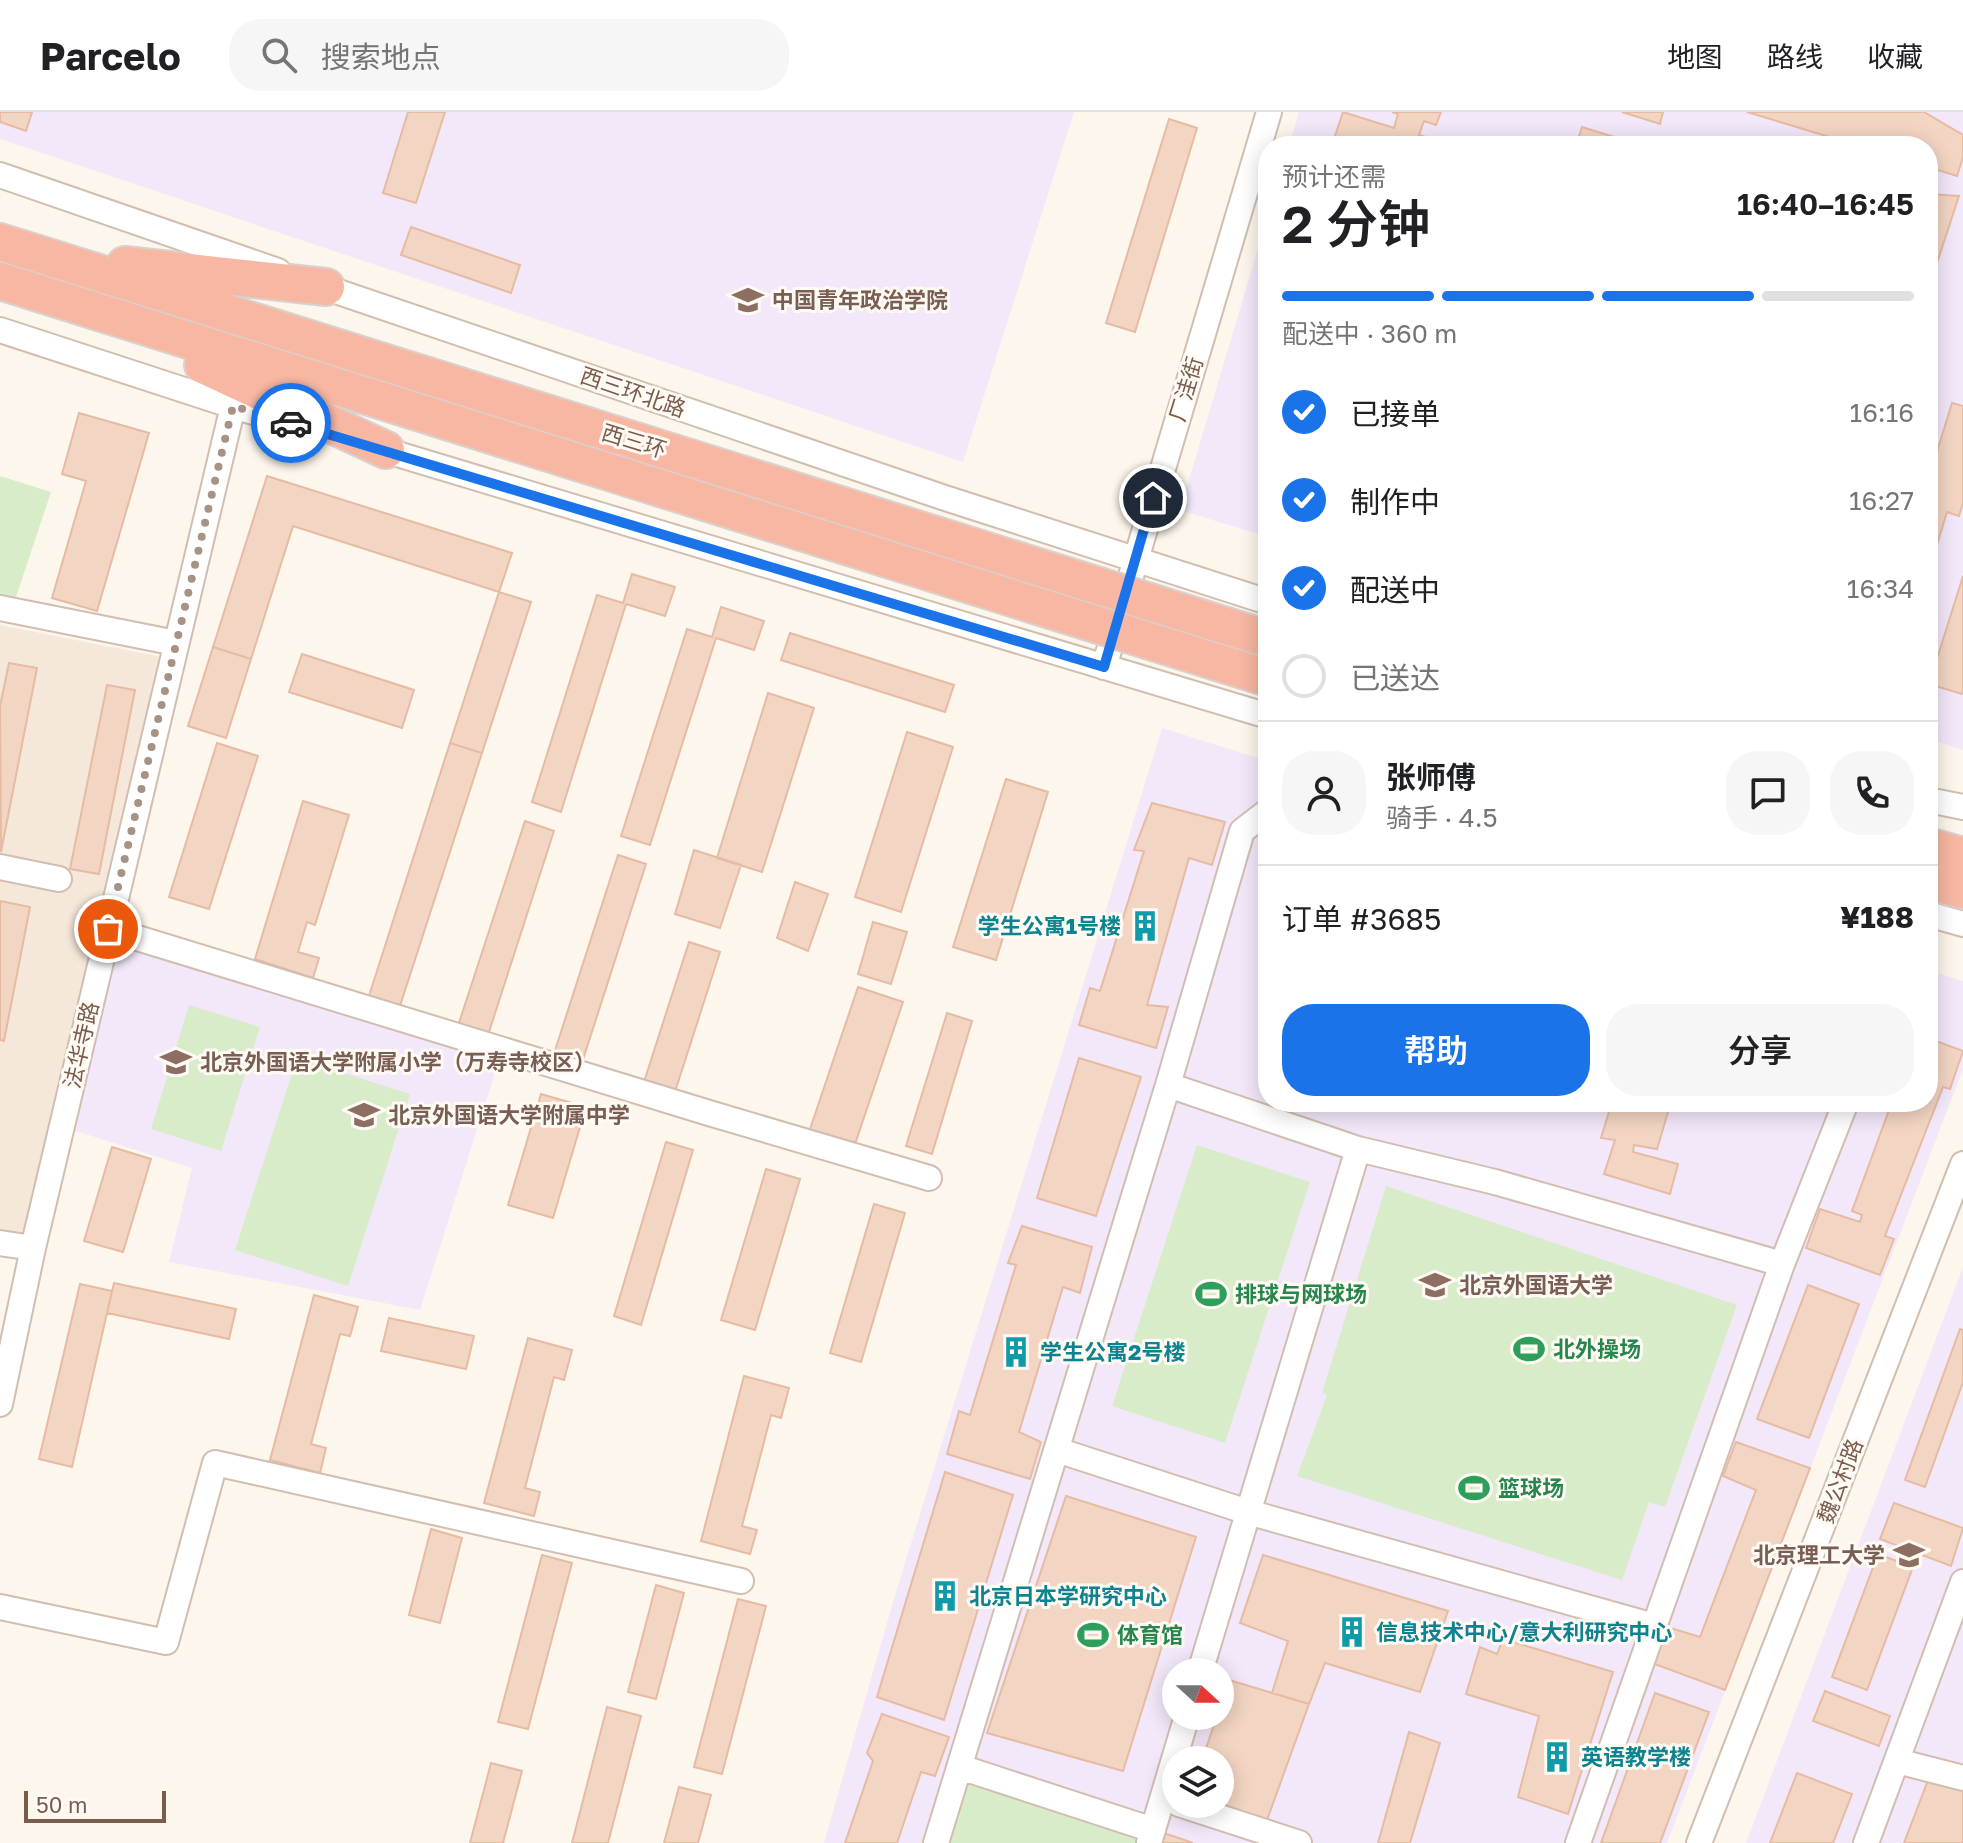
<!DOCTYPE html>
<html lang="zh">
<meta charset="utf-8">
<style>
:root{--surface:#fff;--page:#f6f6f6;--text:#202124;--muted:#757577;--line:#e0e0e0;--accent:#1a73e8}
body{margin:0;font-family:"Golos Text","Noto Sans SC",sans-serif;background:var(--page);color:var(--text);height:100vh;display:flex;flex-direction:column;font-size:30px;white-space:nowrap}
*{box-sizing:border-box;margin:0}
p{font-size:26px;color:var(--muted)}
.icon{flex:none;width:44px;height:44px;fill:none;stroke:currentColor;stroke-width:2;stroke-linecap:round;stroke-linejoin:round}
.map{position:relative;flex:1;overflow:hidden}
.side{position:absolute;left:1258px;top:24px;width:680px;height:976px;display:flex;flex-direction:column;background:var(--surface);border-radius:32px;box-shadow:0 4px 20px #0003}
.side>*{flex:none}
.needle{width:52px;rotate:111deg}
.fabs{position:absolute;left:1162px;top:1546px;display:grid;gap:16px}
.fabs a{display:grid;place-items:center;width:72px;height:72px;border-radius:50%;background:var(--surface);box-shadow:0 4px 20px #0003;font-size:40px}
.scale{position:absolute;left:24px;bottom:20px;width:142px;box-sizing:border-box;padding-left:8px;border:4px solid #7a5c4d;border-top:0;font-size:22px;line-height:28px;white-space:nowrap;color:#7a5c4d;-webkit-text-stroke:6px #fffaf3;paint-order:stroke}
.pin{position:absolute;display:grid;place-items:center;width:68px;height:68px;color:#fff;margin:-34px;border:4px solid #fff;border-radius:50%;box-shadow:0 2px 8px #0007}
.courier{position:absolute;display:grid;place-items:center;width:80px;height:80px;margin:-40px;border:6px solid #1a73e8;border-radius:50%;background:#fff;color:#222;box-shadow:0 2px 10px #0007}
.summary em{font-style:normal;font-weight:600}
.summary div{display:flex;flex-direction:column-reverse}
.summary{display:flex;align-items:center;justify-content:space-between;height:136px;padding:0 24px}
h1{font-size:52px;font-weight:600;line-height:60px}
.bar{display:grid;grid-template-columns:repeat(4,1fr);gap:12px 8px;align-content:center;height:96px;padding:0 24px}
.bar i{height:10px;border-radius:6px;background:var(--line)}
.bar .selected{background:var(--accent)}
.bar p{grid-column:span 4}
.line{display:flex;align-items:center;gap:20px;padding:0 24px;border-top:2px solid var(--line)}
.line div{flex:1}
.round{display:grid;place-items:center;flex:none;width:84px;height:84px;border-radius:32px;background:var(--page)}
ol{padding:0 24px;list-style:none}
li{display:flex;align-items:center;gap:24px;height:88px}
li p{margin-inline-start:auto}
li .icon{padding:8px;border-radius:50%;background:var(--accent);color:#fff;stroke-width:4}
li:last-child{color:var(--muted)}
li i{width:44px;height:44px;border:4px solid var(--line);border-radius:50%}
.button{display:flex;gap:16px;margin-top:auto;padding:16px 24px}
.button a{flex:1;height:92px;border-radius:32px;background:var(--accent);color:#fff;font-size:32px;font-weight:600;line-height:92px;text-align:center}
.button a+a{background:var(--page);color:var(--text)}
header{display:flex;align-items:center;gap:48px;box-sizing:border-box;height:112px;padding:0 40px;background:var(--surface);border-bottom:2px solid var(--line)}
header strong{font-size:38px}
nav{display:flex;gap:44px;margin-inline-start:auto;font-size:28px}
.search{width:560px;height:72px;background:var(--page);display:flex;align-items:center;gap:20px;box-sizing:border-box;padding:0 28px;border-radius:32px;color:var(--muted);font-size:30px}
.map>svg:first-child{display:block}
.residential{fill:#f5e8da}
.education{fill:#f3e8fa;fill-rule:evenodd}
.green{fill:#d8ecc9}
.building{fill:#f3d5c3;stroke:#e6bba3;stroke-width:2}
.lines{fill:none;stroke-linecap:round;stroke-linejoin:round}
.minor-casing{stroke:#d1beb0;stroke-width:28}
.highway-casing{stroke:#dad1cd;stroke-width:40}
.minor{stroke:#fff;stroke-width:24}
.highway{stroke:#f7b7a3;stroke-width:36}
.highway-bridge-casing{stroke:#dad1cd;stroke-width:40;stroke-linecap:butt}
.highway-bridge{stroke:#f7b7a3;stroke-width:36}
.done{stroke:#a89285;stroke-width:8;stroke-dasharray:0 14.4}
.route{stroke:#1a73e8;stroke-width:10}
.labels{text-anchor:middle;stroke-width:6;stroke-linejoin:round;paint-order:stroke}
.education-label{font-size:22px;font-weight:bold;fill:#785e54;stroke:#fffaf3;text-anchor:start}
.street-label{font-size:22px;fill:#7a5c4d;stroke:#fffaf3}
.culture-label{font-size:22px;font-weight:bold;fill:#0d838f;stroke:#fffaf3;text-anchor:start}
.leisure-label{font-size:22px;font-weight:bold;fill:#27864d;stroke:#fffaf3;text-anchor:start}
</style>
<header>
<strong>Parcelo</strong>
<div class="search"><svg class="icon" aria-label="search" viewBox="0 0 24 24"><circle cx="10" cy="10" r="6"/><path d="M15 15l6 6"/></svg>搜索地点</div>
<nav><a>地图</a><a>路线</a><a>收藏</a></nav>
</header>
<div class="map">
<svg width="1963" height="1731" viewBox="0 0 1963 1731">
<rect width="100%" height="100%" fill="#fdf6ec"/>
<path class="residential" d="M0,513L162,545L27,1123L0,1119Z"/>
<path class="education" d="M0,0H1074L963,350L0,27Z
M1299,0H1963V638L1928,627V34H1289Z
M1268,103V425L1180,398Z
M1162,616L1268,649V990H1928V858L1963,869V957L1667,1731H824L893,1490ZM1176,1560H1220V1604H1176ZM1176,1648H1220V1692H1176Z
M121,832L498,951L420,1198L169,1150L192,1056L70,1017Z
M1963,1155V1731H1746Z"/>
<path class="green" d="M0,364L51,380L16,485L0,482Z
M189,893L260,915L221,1039L151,1017Z
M297,946L410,982L348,1174L235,1138Z
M1197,1033L1310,1070L1225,1331L1112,1294Z
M1386,1074L1737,1193L1665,1395L1649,1390L1622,1468L1297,1364L1327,1283L1322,1281Z
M963,1662L1146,1722L1143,1731H942Z"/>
<path class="building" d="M0,0H32L26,19L0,10Z
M408,0H445L416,91L383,81Z
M1343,0L1394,16L1398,2L1392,0H1441L1436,13L1424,9L1419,23L1432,27L1430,34H1345L1333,30Z
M1622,0H1663L1660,12Z
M1747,0H1924L1963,23V45L1957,64L1928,55V34H1859Z
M1169,7L1197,16L1135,220L1106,211Z
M1582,15L1643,34H1576Z
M1928,82L1959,84L1933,163L1928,162Z
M411,115L520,153L511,181L401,143Z
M1952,291L1963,294V391L1959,404L1947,400L1928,462V369Z
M79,301L149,321L97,499L52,486L86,369L62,362Z
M267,364L512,441L499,480L293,414L251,547L213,535Z
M632,462L675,475L665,504L626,492L561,700L532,690L597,483L623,491Z
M1963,464V578L1962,582L1929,572Z
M499,480L531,490L482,641L450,631Z
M721,495L764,509L754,538L716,526L650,733L621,724L687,517L712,525Z
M790,521L954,573L945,600L781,548Z
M213,535L251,547L226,626L188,614Z
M302,542L414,578L402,616L289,580Z
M9,551L37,556L1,740L0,594Z
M107,573L135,578L99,762L70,757Z
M768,581L814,596L762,760L717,746Z
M907,620L953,635L901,800L855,785Z
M217,631L258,644L209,797L169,785Z
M450,631L482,641L399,897L368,887Z
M1006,667L1048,680L996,848L953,835Z
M303,689L349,703L315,813L307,810L298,840L319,846L313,866L255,847Z
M1152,691L1225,710L1212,753L1189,746L1147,893L1168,895L1156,936L1079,913L1090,876L1100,879L1144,739L1134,738Z
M525,709L554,719L487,926L457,917Z
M694,738L741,753L720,816L675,802Z
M618,743L646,752L578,963L550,954Z
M795,770L828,782L808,839L777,826Z
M0,789L30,795L4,929L0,928Z
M873,810L907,820L891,872L858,862Z
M689,830L720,840L673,986L642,976Z
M858,875L903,890L853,1038L808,1023Z
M947,901L972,909L932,1042L906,1034Z
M1928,926L1963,939L1950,977L1943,975L1885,1124L1894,1127L1880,1163L1806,1136L1820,1097L1860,1110L1862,1103L1852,1099L1892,990H1928Z
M1079,946L1141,965L1096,1104L1037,1086Z
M541,982L586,995L553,1106L508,1093Z
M1612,990H1671L1657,1037L1634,1033L1633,1040L1678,1052L1670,1082L1604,1062L1615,1028L1601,1026Z
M666,1030L693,1038L641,1213L614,1204Z
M112,1035L151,1047L123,1140L84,1129Z
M766,1057L800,1067L755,1218L721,1208Z
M874,1092L905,1101L861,1250L830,1241Z
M1022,1114L1092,1135L1080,1181L1063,1175L1019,1320L1041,1330L1030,1367L947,1342L959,1299L970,1303L1016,1153L1008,1151Z
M114,1171L236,1197L229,1227L107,1201Z
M80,1172L112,1179L72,1355L39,1347Z
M1808,1173L1859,1192L1809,1326L1757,1307Z
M314,1183L358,1195L350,1224L340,1222L311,1332L326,1336L320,1361L270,1348Z
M389,1206L474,1224L466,1257L381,1239Z
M1960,1217L1963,1218V1270L1925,1375L1905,1368Z
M528,1226L572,1238L564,1268L554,1265L525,1376L540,1380L534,1404L484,1391Z
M744,1264L789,1276L781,1306L771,1303L742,1414L757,1418L750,1442L701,1429Z
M1736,1330L1810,1356L1725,1578L1649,1550L1664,1514L1700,1525L1756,1378L1723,1364Z
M945,1360L1013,1383L944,1608L877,1585Z
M1066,1384L1196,1425L1123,1659L987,1621Z
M1894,1391L1963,1416L1951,1454L1880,1427Z
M431,1417L462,1426L440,1511L409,1503Z
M1878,1442L1913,1455L1867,1578L1832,1565Z
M542,1443L572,1451L528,1617L498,1610Z
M1263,1443L1448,1499L1420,1580L1325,1551L1309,1592L1272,1581L1288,1529L1240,1511Z
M656,1473L684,1481L656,1587L628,1580Z
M738,1487L766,1494L722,1662L694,1655Z
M1503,1527L1613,1560L1568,1702L1518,1685L1539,1604L1466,1582L1480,1535L1497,1542Z
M1229,1568L1309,1592L1267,1708L1220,1691V1648H1202L1217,1604H1220V1596Z
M1825,1579L1890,1604L1879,1634L1813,1609Z
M1655,1581L1709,1600L1660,1731H1601Z
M607,1595L641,1604L608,1731H572Z
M882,1602L949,1625L935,1664L921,1660L897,1731H845L873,1649L867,1641Z
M1409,1620L1440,1631L1410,1731H1378Z
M491,1651L522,1659L503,1731H470Z
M1797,1661L1852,1682L1833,1731H1770Z
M1930,1663L1963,1675V1731H1904Z
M679,1675L711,1683L698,1731H664Z
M1164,1721L1193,1731H1161Z"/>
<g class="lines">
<defs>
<path id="minor" d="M0,63L278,159
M312,171L945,386L1268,490
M0,218L233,294L304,315
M374,335L1268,604
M0,496L176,531
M1104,555L1269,0
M1928,688L1963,695
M0,755L59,767
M1928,802L1963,812
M108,817L709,1001L929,1066
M1168,973L1358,1037L1495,1070L1782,1152
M0,1131L33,1136
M0,1292L33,1136L233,294
M1057,1338L1248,1400L1654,1514
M0,1495L166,1530L215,1351L741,1469
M1200,1560L1358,1037
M1897,1649L1963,1666
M960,1655L1153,1718
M1179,1692L1299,1731
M936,1731L1168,973L1242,719L1268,699
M1149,1731L1187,1604
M1578,1731L1782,1152L1846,990
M1699,1731L1963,1052
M1866,1731L1963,1470"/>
<path id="highway" d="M0,130L639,330
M125,153L326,175
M0,169L628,366
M203,253L386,338
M1928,734L1963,744
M1928,769L1963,778"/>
</defs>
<use href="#minor" class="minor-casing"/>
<use href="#highway" class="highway-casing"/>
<use href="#minor" class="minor"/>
<use href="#highway" class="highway"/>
<defs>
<path id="highway-bridge" d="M639,330L1268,527
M628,366L1268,566"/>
</defs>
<use href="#highway-bridge" class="highway-bridge-casing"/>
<use href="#highway-bridge" class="highway-bridge"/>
</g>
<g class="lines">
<path class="done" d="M108,817L233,294L291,311"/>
<path class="route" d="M291,311L1104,555L1153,386"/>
</g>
<defs>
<symbol id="university-bare" viewBox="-9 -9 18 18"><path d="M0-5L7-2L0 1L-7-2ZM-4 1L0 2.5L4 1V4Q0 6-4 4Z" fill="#8d6e63" stroke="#fffaf3" stroke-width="2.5" paint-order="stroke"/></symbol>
<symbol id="building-bare" viewBox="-9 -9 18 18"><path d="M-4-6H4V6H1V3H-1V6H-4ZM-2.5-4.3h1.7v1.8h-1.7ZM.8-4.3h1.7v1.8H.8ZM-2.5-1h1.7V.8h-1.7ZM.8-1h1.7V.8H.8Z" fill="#0f9aa8" stroke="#fffaf3" stroke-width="2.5" paint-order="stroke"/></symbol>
<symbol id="school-bare" viewBox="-9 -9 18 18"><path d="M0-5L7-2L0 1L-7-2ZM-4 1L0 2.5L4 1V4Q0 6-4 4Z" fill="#8d6e63" stroke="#fffaf3" stroke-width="2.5" paint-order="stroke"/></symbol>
<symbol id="stadium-bare" viewBox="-9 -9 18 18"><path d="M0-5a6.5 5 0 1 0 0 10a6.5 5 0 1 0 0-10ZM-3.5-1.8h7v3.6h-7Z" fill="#2e9e5b" stroke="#fffaf3" stroke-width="2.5" paint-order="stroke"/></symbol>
</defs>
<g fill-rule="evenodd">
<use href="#university-bare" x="726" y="166" width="44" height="44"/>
<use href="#building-bare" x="1123" y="792" width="44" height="44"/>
<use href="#school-bare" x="154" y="928" width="44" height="44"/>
<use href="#school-bare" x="342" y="981" width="44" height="44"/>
<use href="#university-bare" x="1413" y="1151" width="44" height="44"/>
<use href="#stadium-bare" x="1189" y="1160" width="44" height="44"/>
<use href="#stadium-bare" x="1507" y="1215" width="44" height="44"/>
<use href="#building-bare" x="994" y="1218" width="44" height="44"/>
<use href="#stadium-bare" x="1452" y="1354" width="44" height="44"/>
<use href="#university-bare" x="1887" y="1421" width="44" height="44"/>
<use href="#building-bare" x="923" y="1462" width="44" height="44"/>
<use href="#building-bare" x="1330" y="1498" width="44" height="44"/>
<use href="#stadium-bare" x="1071" y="1501" width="44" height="44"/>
<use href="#building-bare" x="1535" y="1623" width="44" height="44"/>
</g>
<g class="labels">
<g class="education-label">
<text x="772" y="196">中国青年政治学院</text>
<text x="200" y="958">北京外国语大学附属小学（万寿寺校区）</text>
<text x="388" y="1011">北京外国语大学附属中学</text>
<text x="1459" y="1181">北京外国语大学</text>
<text x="1885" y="1451" text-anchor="end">北京理工大学</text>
</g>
<g class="street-label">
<text transform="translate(1186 277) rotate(-73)" y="8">厂洼街</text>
<text transform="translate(633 280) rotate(19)" y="8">西三环北路</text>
<text transform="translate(634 329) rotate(17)" y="8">西三环</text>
<text transform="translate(81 933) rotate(-77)" y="8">法华寺路</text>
<text transform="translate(1840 1369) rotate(-69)" y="8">魏公村路</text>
</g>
<g class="culture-label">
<text x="1121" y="822" text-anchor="end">学生公寓1号楼</text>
<text x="1040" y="1248">学生公寓2号楼</text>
<text x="969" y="1492">北京日本学研究中心</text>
<text x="1376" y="1528">信息技术中心/意大利研究中心</text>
<text x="1581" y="1653">英语教学楼</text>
</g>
<g class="leisure-label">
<text x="1235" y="1190">排球与网球场</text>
<text x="1553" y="1245">北外操场</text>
<text x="1498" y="1384">篮球场</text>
<text x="1117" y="1531">体育馆</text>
</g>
</g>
</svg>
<div class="fabs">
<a><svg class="needle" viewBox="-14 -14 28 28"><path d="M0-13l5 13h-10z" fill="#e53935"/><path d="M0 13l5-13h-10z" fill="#757577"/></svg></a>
<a><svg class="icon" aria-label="layers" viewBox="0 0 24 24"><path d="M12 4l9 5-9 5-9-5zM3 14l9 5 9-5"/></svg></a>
</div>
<div class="scale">50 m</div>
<div class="pin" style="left:108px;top:817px;background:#ea580c"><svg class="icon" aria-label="bag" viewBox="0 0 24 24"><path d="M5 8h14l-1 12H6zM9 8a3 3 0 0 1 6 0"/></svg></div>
<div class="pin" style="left:1153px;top:386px;background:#1f2937"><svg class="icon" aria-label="home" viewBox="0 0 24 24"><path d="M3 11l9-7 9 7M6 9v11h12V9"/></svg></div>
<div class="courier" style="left:291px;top:311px"><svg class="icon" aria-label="car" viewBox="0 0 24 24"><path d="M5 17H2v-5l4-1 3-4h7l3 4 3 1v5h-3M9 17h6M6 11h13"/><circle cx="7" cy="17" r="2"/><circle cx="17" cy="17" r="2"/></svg></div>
<section class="side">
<div class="summary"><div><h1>2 分钟</h1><p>预计还需</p></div><em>16:40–16:45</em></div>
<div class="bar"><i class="selected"></i><i class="selected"></i><i class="selected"></i><i></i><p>配送中 · 360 m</p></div>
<ol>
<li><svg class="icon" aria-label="check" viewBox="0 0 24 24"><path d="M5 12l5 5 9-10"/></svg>已接单<p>16:16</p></li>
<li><svg class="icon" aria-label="check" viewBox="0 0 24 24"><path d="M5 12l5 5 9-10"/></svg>制作中<p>16:27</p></li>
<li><svg class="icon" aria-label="check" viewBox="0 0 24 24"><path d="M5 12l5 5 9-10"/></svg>配送中<p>16:34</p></li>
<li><i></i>已送达</li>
</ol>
<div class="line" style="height:144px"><a class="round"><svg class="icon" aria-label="person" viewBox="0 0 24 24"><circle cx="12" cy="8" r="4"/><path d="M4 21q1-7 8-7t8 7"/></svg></a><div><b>张师傅</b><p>骑手 · 4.5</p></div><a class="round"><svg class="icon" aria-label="chat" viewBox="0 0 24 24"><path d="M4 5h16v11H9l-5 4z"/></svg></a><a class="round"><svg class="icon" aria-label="phone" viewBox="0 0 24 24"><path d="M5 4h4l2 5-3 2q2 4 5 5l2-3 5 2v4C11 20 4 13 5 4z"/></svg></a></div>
<div class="line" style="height:104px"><div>订单 #3685</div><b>¥188</b></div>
<div class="button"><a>帮助</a><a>分享</a></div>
</section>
</div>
